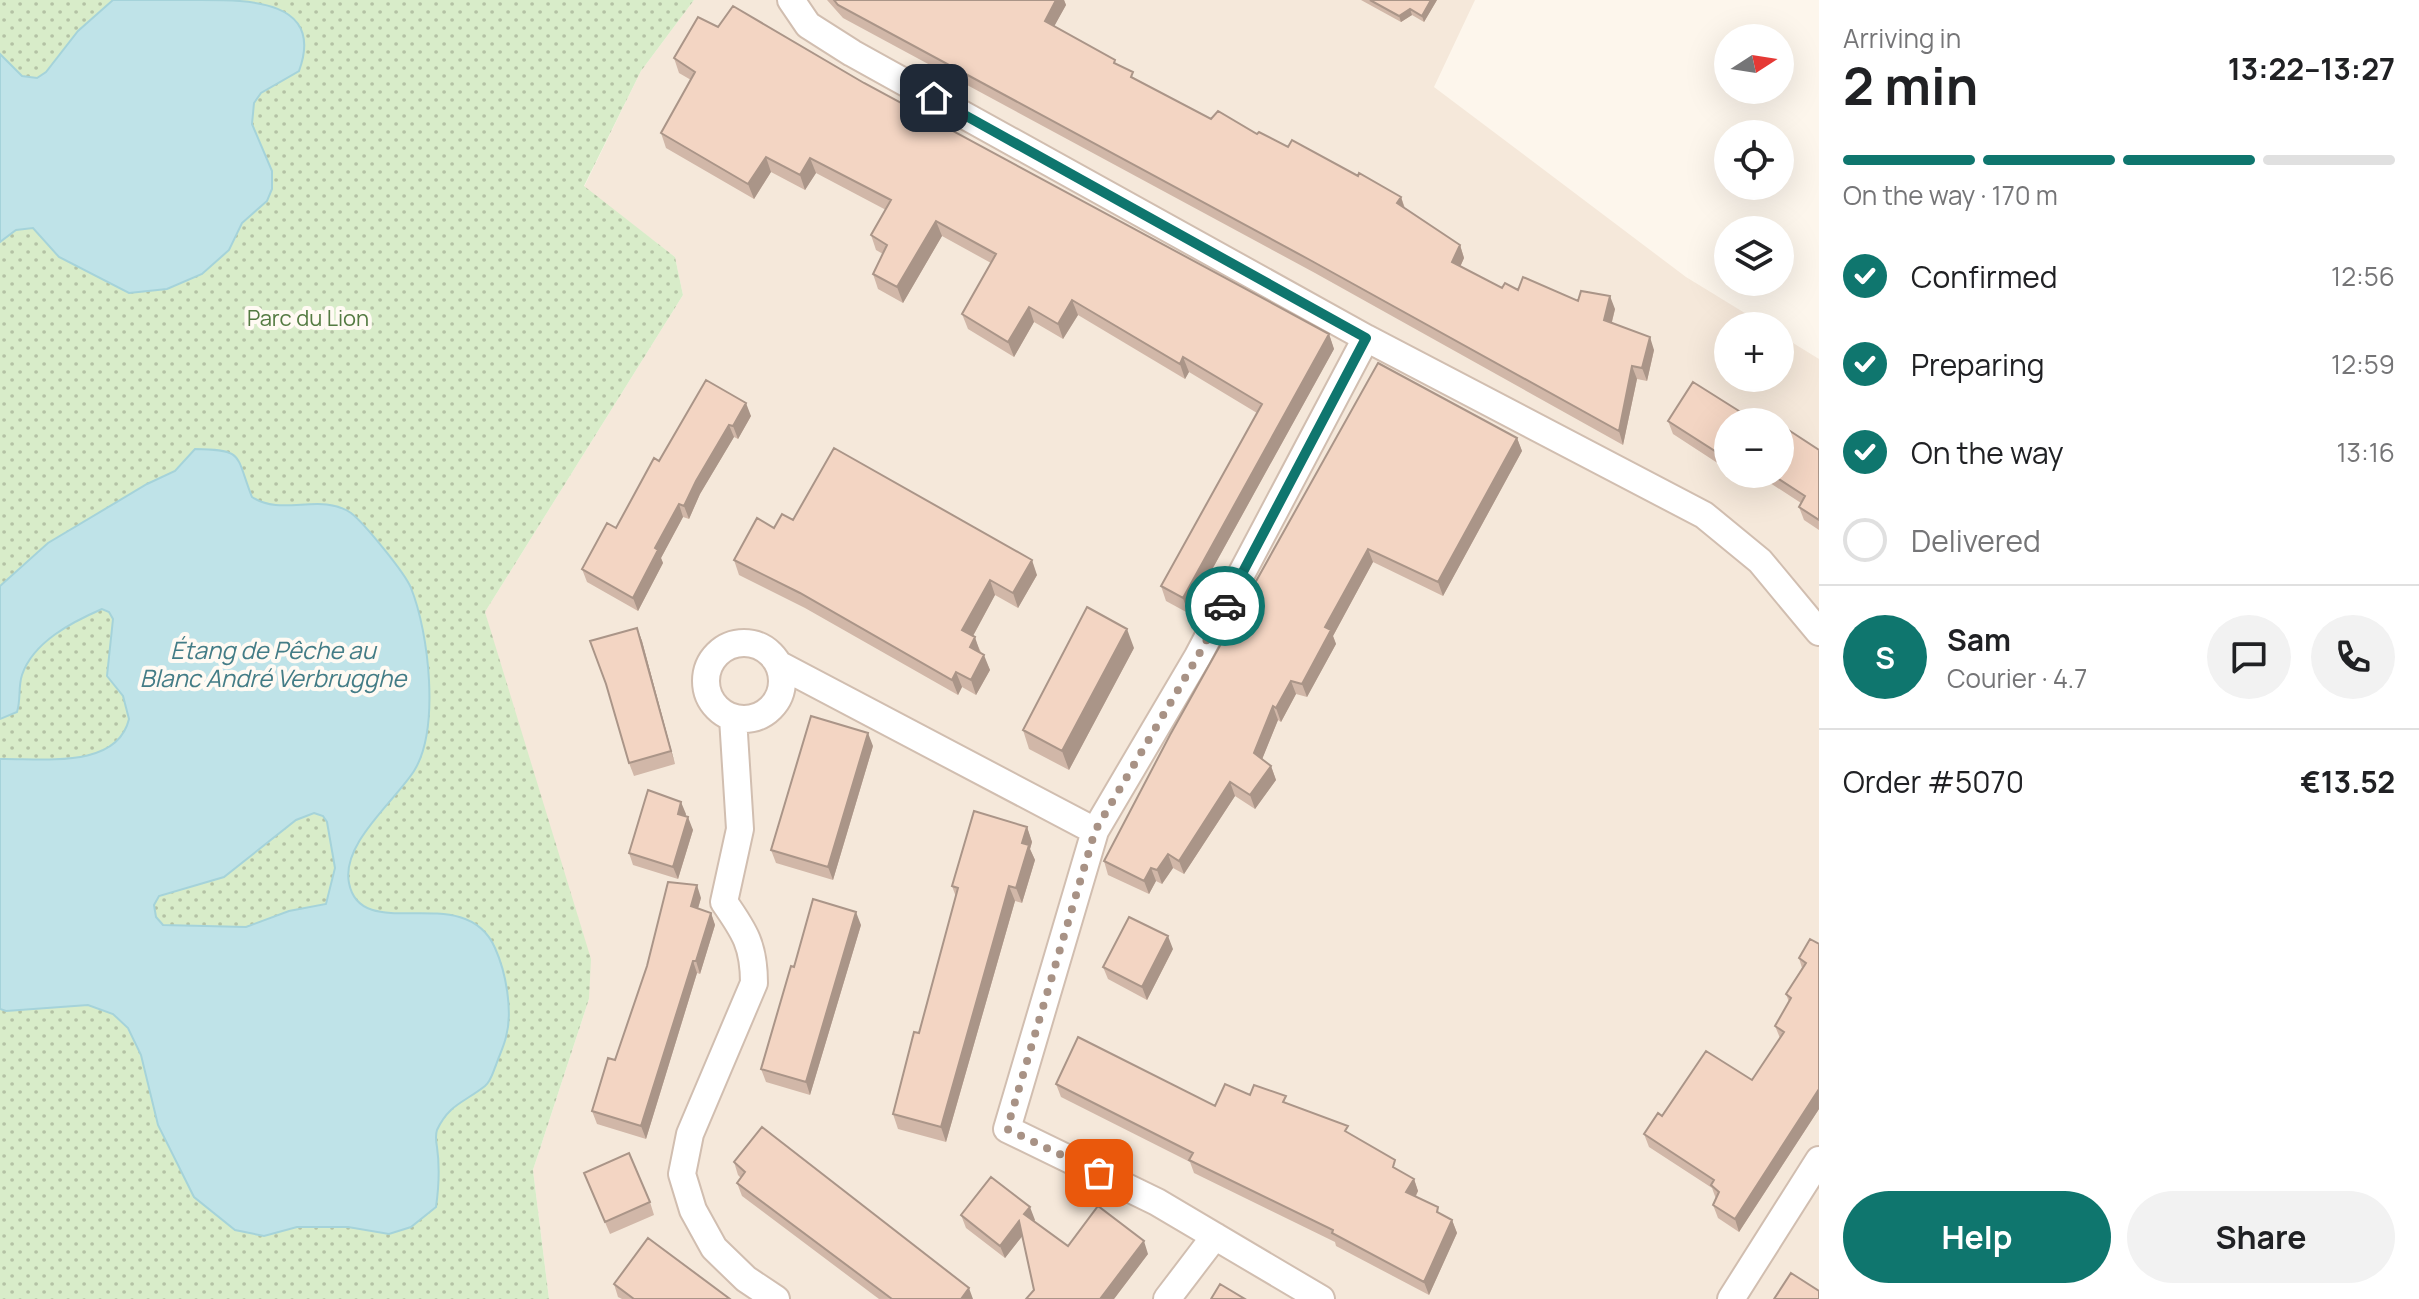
<!DOCTYPE html>
<meta charset="utf-8">
<style>
:root{--surface:#fff;--page:#f2f2f2;--text:#202124;--muted:#757577;--line:#e0e0e0;--accent:#0f766e}
body{margin:0;font-family:Manrope,sans-serif;background:var(--page);color:var(--text);height:100vh;display:flex;flex-direction:column;font-size:30px;white-space:nowrap}
*{box-sizing:border-box;margin:0}
p{font-size:26px;color:var(--muted)}
.icon{flex:none;width:44px;height:44px;fill:none;stroke:currentColor;stroke-width:2;stroke-linecap:round;stroke-linejoin:round}
.map{position:relative;flex:1;overflow:hidden}
.details{display:flex;flex-direction:column;background:var(--surface);width:600px}
.details>*{flex:none}
.needle{width:52px;rotate:78deg}
.buttons{position:absolute;left:1714px;top:24px;display:grid;gap:16px}
.buttons a{display:grid;place-items:center;width:80px;height:80px;border-radius:50%;background:var(--surface);box-shadow:0 8px 32px #0002;font-size:40px}
.pin{position:absolute;display:grid;place-items:center;width:68px;height:68px;color:#fff;margin:-34px;border-radius:16px;box-shadow:0 4px 12px #0006}
.courier{position:absolute;display:grid;place-items:center;width:80px;height:80px;margin:-40px;border:6px solid #0f766e;border-radius:50%;background:#fff;color:#222;box-shadow:0 2px 10px #0007}
.headline em{font-style:normal;font-weight:700}
.headline div{display:flex;flex-direction:column-reverse}
.headline{display:flex;align-items:center;justify-content:space-between;height:136px;padding:0 24px}
h1{font-size:52px;font-weight:700;line-height:60px}
.bar{display:grid;grid-template-columns:repeat(4,1fr);gap:12px 8px;align-content:center;height:96px;padding:0 24px}
.bar i{height:10px;border-radius:6px;background:var(--line)}
.bar .active{background:var(--accent)}
.bar p{grid-column:span 4}
.line{display:flex;align-items:center;gap:20px;padding:0 24px;border-top:2px solid var(--line)}
.line div{flex:1}
.round{display:grid;place-items:center;flex:none;width:84px;height:84px;border-radius:42px;background:var(--page)}
ol{padding:0 24px;list-style:none}
li{display:flex;align-items:center;gap:24px;height:88px}
li p{margin-inline-start:auto}
li .icon{padding:8px;border-radius:50%;background:var(--accent);color:#fff;stroke-width:4}
li:last-child{color:var(--muted)}
li i{width:44px;height:44px;border:4px solid var(--line);border-radius:50%}
.cta{display:flex;gap:16px;margin-top:auto;padding:16px 24px}
.cta a{flex:1;height:92px;border-radius:48px;background:var(--accent);color:#fff;font-size:32px;font-weight:700;line-height:92px;text-align:center}
.cta a+a{background:var(--page);color:var(--text)}
main{display:flex;flex:1;min-height:0}
.map>svg:first-child{display:block}
.residential{fill:#f5e8da;fill-rule:evenodd}
.park{fill:url(#park-dots)}
.water{fill:#bfe3e8;stroke:#a5d3da;stroke-width:2;fill-rule:evenodd}
.lines{fill:none;stroke-linecap:round;stroke-linejoin:round}
.street-casing{stroke:#d1beb0;stroke-width:30}
.street{stroke:#fff;stroke-width:26}
.wall{fill:#d1b7a8}
.shaded-wall{fill:#aa9588}
.building{fill:#f3d5c3;stroke:#aa9588;stroke-width:2}
.done{stroke:#a89285;stroke-width:8;stroke-dasharray:0 14.4}
.route{stroke:#0f766e;stroke-width:10}
.labels{text-anchor:middle;stroke-width:8;stroke-linejoin:round;paint-order:stroke}
.park-label{font-size:22px;fill:#537a41;stroke:#fffaf3}
.water-label{font-size:24px;font-style:italic;fill:#437c86;stroke:#fffaf3}
</style>
<main>
<div class="map">
<svg width="1819" height="1299" viewBox="0 0 1819 1299">
<defs>
<pattern id="park-dots" width="8" height="8" patternUnits="userSpaceOnUse" patternTransform="scale(2)"><rect width="8" height="8" fill="#d8ecc9"/><path d="M2 2h.1M6 6h.1" fill="none" stroke="#b4c2a5" stroke-width="1.8" stroke-linecap="round"/></pattern>
</defs>
<rect width="100%" height="100%" fill="#fdf6ec"/>
<path class="residential" d="M694,0H1475L1434,87L1686,277L1766,326H1728V378H1780V335L1819,359V1299H549L533,1170L589,999L485,612L683,295L675,257L584,187L641,71ZM1728,422H1780V474H1728Z"/>
<path class="park" d="M0,0H694L641,71L584,186L675,257L683,295L485,612L591,959L589,999L533,1170L549,1299H0Z"/>
<path class="water" d="M113,0C142,0 171,0 200,0C249,0 325,0 299,71L261,93L254,103L252,124L272,171V189L267,201L242,223L229,250L202,274L167,289L129,293L59,257L33,228L16,230L0,242V54L22,76L37,78L46,72L78,31Z
M195,449C245,450 235,454 252,497C282,517 321,492 351,513C364,523 405,573 411,588C429,633 440,729 414,771C394,802 341,844 349,883C361,946 465,879 495,948C506,972 513,1011 506,1037C504,1046 499,1056 496,1065C493,1072 491,1081 485,1086C465,1102 449,1104 437,1130C435,1136 436,1141 437,1147C440,1168 439,1186 436,1207L411,1227L389,1234L348,1227H297L264,1236L235,1230L194,1197L158,1125L141,1055L128,1028L113,1014L88,1005L6,1011L0,1009V759C40,758 117,770 129,719L123,696L107,676L113,619L109,612L102,609C72,622 33,642 22,675C18,687 21,700 17,712L0,719V586L48,543L147,484L175,471ZM314,813L323,816L327,822L335,868L326,904L289,911L246,927L163,925L156,917L154,905L159,896L224,877L296,820Z"/>
<g class="lines">
<defs>
<path id="street" d="M791,0L808,25L852,53L1366,338L1704,515L1760,561L1819,632
M706 681a38 38 0 1 1 76 0a38 38 0 1 1-76 0Z
M780,665L1095,831
M733,718L740,829L724,902C745,932 754,946 754,983L690,1134L682,1174L693,1210L714,1248L746,1279L776,1299
M1167,1299L1215,1236
M1321,1299L1157,1202L1007,1129L1095,831L1198,656L1366,338
M1731,1299L1819,1160"/>
</defs>
<use href="#street" class="street-casing"/>
<use href="#street" class="street"/>
</g>
<path class="wall" d="M827,0H1064L1066,5L1054,26L1116,64L1135,79L1211,119L1257,134L1358,176L1401,197L1405,208L1460,245L1464,258L1460,267L1502,288L1518,290L1615,309L1612,322L1654,350L1647,381L1637,379L1623,445L1315,273L843,18Z
M1361,0H1437L1424,22L1412,15L1401,22Z
M718,27L864,83L1329,334L1334,349L1188,613L1166,601L1161,586L1257,413L1189,372L1185,379L1078,315L1063,339L1034,322L1014,357L968,329L962,314L991,263L942,236L903,303L878,289L873,274L883,254L876,250L871,235L886,210L816,173L805,190L771,172L754,199L666,148L661,133L691,80L679,73L674,58Z
M1378,363L1517,438L1522,451L1443,596L1373,562L1333,636L1336,644L1307,697L1296,694L1281,722L1278,720L1262,759L1271,766L1276,780L1255,809L1235,796L1184,874L1173,868L1162,884L1156,881L1149,894L1108,875L1104,861Z
M706,380L751,416L738,439L734,437L700,494L689,519L683,517L661,558L663,563L638,611L587,582L582,569L616,528L659,461Z
M1693,382L1719,464L1673,434L1668,421Z
M1819,450V530L1804,520L1799,507L1801,503L1767,481L1764,474H1780Z
M793,520L1037,575L1018,608L995,595L973,636L990,670L976,695L962,687L958,695L805,608L739,575L734,560L774,528Z
M637,628L642,641L675,764L634,776L629,763Z
M1134,648L1069,770L1029,749L1023,730Z
M873,746L833,880L776,863L771,850Z
M686,814L685,817L693,830L678,879L633,865L629,853Z
M1027,827L1032,842L1030,849L1035,860L1022,903L1015,901L946,1142L898,1129L893,1114L919,1033L956,897L952,886Z
M701,898L698,908L711,913L715,925L700,974L697,973L646,1139L597,1124L592,1111L615,1060Z
M861,925L810,1095L766,1082L761,1069L794,967Z
M1819,944V1109L1739,1232L1718,1218L1713,1205L1716,1199L1712,1188L1649,1147L1644,1134L1662,1116L1752,1080L1780,1038L1775,1026L1789,1002L1786,994L1802,968L1799,958Z
M1173,949L1147,1000L1108,979L1103,967Z
M1056,1084L1215,1106L1250,1095L1289,1105L1350,1134L1399,1171L1414,1179L1418,1191L1416,1196L1440,1214L1452,1220L1457,1233L1429,1295L1336,1246L1335,1242L1194,1173L1190,1162L1061,1097Z
M734,1162L973,1299H879L742,1196L737,1183L741,1178L738,1175Z
M584,1173L650,1202L654,1215L610,1234Z
M961,1215L1035,1220L1034,1221L1068,1246L1148,1254L1114,1299H1026L1034,1290L1022,1236L1005,1258L966,1228Z
M614,1284L730,1299H622L618,1297Z"/>
<path class="shaded-wall" d="M1056,0H1064L1066,5L1050,34L1045,21Z
M1431,0H1437L1424,22L1422,16Z
M1410,9L1412,15L1401,22L1399,16Z
M766,157L771,172L754,199L748,184Z
M810,158L816,173L805,190L800,175Z
M1401,197L1405,210L1397,203Z
M936,221L942,236L903,303L897,287Z
M1460,245L1464,258L1456,276L1452,262Z
M1610,296L1615,309L1609,333L1604,320Z
M1072,300L1078,315L1063,339L1058,324Z
M1029,307L1034,322L1014,357L1008,342Z
M1329,334L1334,349L1188,613L1183,598Z
M1650,337L1654,350L1647,381L1642,368Z
M1183,357L1189,372L1185,379L1180,364Z
M1632,366L1637,379L1623,445L1619,431Z
M746,403L751,416L738,439L733,426Z
M1739,411L1743,422H1732Z
M729,425L734,437L700,494L689,519L684,506L696,481Z
M1728,429V449L1719,464L1715,451Z
M1517,438L1522,451L1443,596L1438,582Z
M679,504L683,517L661,558L663,563L638,611L633,598L655,548Z
M1368,549L1373,562L1333,636L1336,644L1307,697L1302,684L1325,627Z
M1032,560L1037,575L1018,608L1013,593Z
M990,580L995,595L968,645L962,630Z
M637,628L642,641L675,764L671,751Z
M1127,629L1134,648L1069,770L1062,751Z
M975,637L980,652L975,662L970,647Z
M984,655L990,670L976,695L971,680Z
M956,672L962,687L958,695L952,680Z
M1291,681L1296,694L1281,722L1276,708Z
M1273,706L1278,720L1259,767L1254,753Z
M868,733L873,746L833,880L828,867Z
M1271,766L1276,780L1255,809L1250,795Z
M1230,782L1235,796L1184,874L1179,861Z
M681,802L686,814L683,827L678,814Z
M688,817L693,830L678,879L673,867Z
M1027,827L1032,842L1030,849L1035,860L1022,903L1016,888L1022,843Z
M1168,854L1173,868L1162,884L1157,870Z
M1151,868L1156,881L1149,894L1144,881Z
M697,885L701,898L695,919L691,906Z
M1009,886L1015,901L946,1142L941,1127Z
M856,912L861,925L810,1095L806,1082Z
M711,913L715,925L700,974L696,961Z
M1168,936L1173,949L1147,1000L1142,987Z
M693,961L697,973L646,1139L641,1126Z
M1819,1089V1109L1739,1232L1735,1219Z
M1414,1179L1418,1191L1411,1205L1406,1192Z
M1030,1207L1035,1220L1029,1227L1024,1214Z
M1452,1220L1457,1233L1429,1295L1424,1282Z
M1019,1221L1024,1234L1005,1258L1000,1246Z
M1144,1241L1148,1254L1114,1299H1100Z
M969,1288L973,1299H961Z"/>
<path class="building" d="M834,0H1056L1045,21L1115,60L1114,63L1133,72L1131,77L1211,119L1218,111L1257,134L1259,132L1288,147L1292,140L1358,176L1359,173L1401,197L1397,203L1460,245L1452,262L1502,288L1505,283L1518,290L1523,277L1578,301L1581,291L1610,296L1604,320L1650,337L1642,368L1632,366L1619,431L1310,260L838,5Z
M1370,0H1431L1422,16L1410,9L1399,16Z
M733,6L864,83L1329,334L1183,598L1161,586L1262,404L1183,357L1180,364L1072,300L1058,324L1029,307L1008,342L962,314L996,254L936,221L897,287L873,274L887,245L871,235L891,200L810,158L800,175L766,157L748,184L661,133L695,72L674,58L698,17L718,27Z
M1378,363L1517,438L1438,582L1368,549L1325,627L1331,630L1302,684L1291,681L1276,708L1273,706L1254,753L1271,766L1250,795L1230,782L1179,861L1168,854L1157,870L1151,868L1144,881L1104,861L1170,735Z
M706,380L746,403L733,426L729,425L696,481L684,506L679,504L655,548L658,550L633,598L582,569L607,523L616,528L654,458L659,461Z
M1693,382L1739,411L1732,422H1728V429L1715,451L1668,421Z
M1787,429L1819,450V520L1799,507L1805,496L1771,474H1780V440Z
M834,448L1032,560L1013,593L990,580L962,630L975,637L970,647L984,655L971,680L956,672L952,680L800,593L734,560L757,518L774,528L782,514L793,520Z
M1087,607L1127,629L1062,751L1023,730Z
M637,628L671,751L629,763L606,684L590,641Z
M811,716L868,733L828,867L771,850Z
M648,790L681,802L678,814L688,817L673,867L629,853Z
M974,811L1027,827L1022,843L1029,845L1016,888L1009,886L941,1127L893,1114L914,1032L919,1033L958,888L952,886Z
M668,882L697,885L691,906L711,913L696,961H693L641,1126L592,1111L608,1058L615,1060L647,966Z
M813,899L856,912L806,1082L761,1069L791,966L794,967Z
M1129,917L1168,936L1142,987L1103,967Z
M1810,939L1819,944V1089L1735,1219L1713,1205L1719,1192L1711,1185L1714,1180L1644,1134L1658,1113L1662,1116L1706,1051L1752,1080L1784,1032L1775,1026L1791,998L1786,994L1806,963L1799,958Z
M1078,1037L1215,1106L1225,1084L1250,1095L1254,1085L1286,1096L1283,1102L1348,1126L1345,1131L1395,1160L1393,1167L1414,1179L1406,1192L1438,1207L1437,1212L1452,1220L1424,1282L1332,1233L1333,1230L1189,1160L1193,1153L1056,1084Z
M762,1127L969,1288L961,1299H892L737,1183L745,1172L734,1162Z
M629,1153L650,1202L605,1222L584,1173Z
M991,1177L1030,1207L1024,1214L1068,1246L1098,1206L1144,1241L1100,1299H1026L1034,1290L1019,1221L1000,1246L961,1215Z
M648,1238L730,1299H634L614,1284Z
M1791,1273L1819,1291V1299H1774Z
M1220,1284L1245,1299H1211Z"/>
<g class="lines">
<path class="done" d="M1099,1173L1007,1129L1095,831L1198,656L1225,606"/>
<path class="route" d="M934,98L1366,338L1225,606"/>
</g>
<g class="labels">
<g class="park-label">
<text x="308" y="326">Parc du Lion</text>
</g>
<g class="water-label">
<text x="273" y="659">Étang de Pêche au<tspan x="273" dy="28">Blanc André Verbrugghe</tspan></text>
</g>
</g>
</svg>
<div class="buttons">
<a><svg class="needle" viewBox="-14 -14 28 28"><path d="M0-13l5 13h-10z" fill="#e53935"/><path d="M0 13l5-13h-10z" fill="#757577"/></svg></a>
<a><svg class="icon" aria-label="locate" viewBox="0 0 24 24"><circle cx="12" cy="12" r="6"/><path d="M12 2v4M12 18v4M2 12h4M18 12h4"/></svg></a>
<a><svg class="icon" aria-label="layers" viewBox="0 0 24 24"><path d="M12 4l9 5-9 5-9-5zM3 14l9 5 9-5"/></svg></a>
<a>+</a>
<a>−</a>
</div>
<div class="pin" style="left:1099px;top:1173px;background:#ea580c"><svg class="icon" aria-label="bag" viewBox="0 0 24 24"><path d="M5 8h14l-1 12H6zM9 8a3 3 0 0 1 6 0"/></svg></div>
<div class="pin" style="left:934px;top:98px;background:#1f2937"><svg class="icon" aria-label="home" viewBox="0 0 24 24"><path d="M3 11l9-7 9 7M6 9v11h12V9"/></svg></div>
<div class="courier" style="left:1225px;top:606px"><svg class="icon" aria-label="car" viewBox="0 0 24 24"><path d="M5 17H2v-5l4-1 3-4h7l3 4 3 1v5h-3M9 17h6M6 11h13"/><circle cx="7" cy="17" r="2"/><circle cx="17" cy="17" r="2"/></svg></div>
</div>
<section class="details">
<div class="headline"><div><h1>2 min</h1><p>Arriving in</p></div><em>13:22–13:27</em></div>
<div class="bar"><i class="active"></i><i class="active"></i><i class="active"></i><i></i><p>On the way · 170 m</p></div>
<ol>
<li><svg class="icon" aria-label="check" viewBox="0 0 24 24"><path d="M5 12l5 5 9-10"/></svg>Confirmed<p>12:56</p></li>
<li><svg class="icon" aria-label="check" viewBox="0 0 24 24"><path d="M5 12l5 5 9-10"/></svg>Preparing<p>12:59</p></li>
<li><svg class="icon" aria-label="check" viewBox="0 0 24 24"><path d="M5 12l5 5 9-10"/></svg>On the way<p>13:16</p></li>
<li><i></i>Delivered</li>
</ol>
<div class="line" style="height:144px"><b class="round" style="background:var(--accent);color:#fff">S</b><div><b>Sam</b><p>Courier · 4.7</p></div><a class="round"><svg class="icon" aria-label="chat" viewBox="0 0 24 24"><path d="M4 5h16v11H9l-5 4z"/></svg></a><a class="round"><svg class="icon" aria-label="phone" viewBox="0 0 24 24"><path d="M5 4h4l2 5-3 2q2 4 5 5l2-3 5 2v4C11 20 4 13 5 4z"/></svg></a></div>
<div class="line" style="height:104px"><div>Order #5070</div><b>€13.52</b></div>
<div class="cta"><a>Help</a><a>Share</a></div>
</section>
</main>
